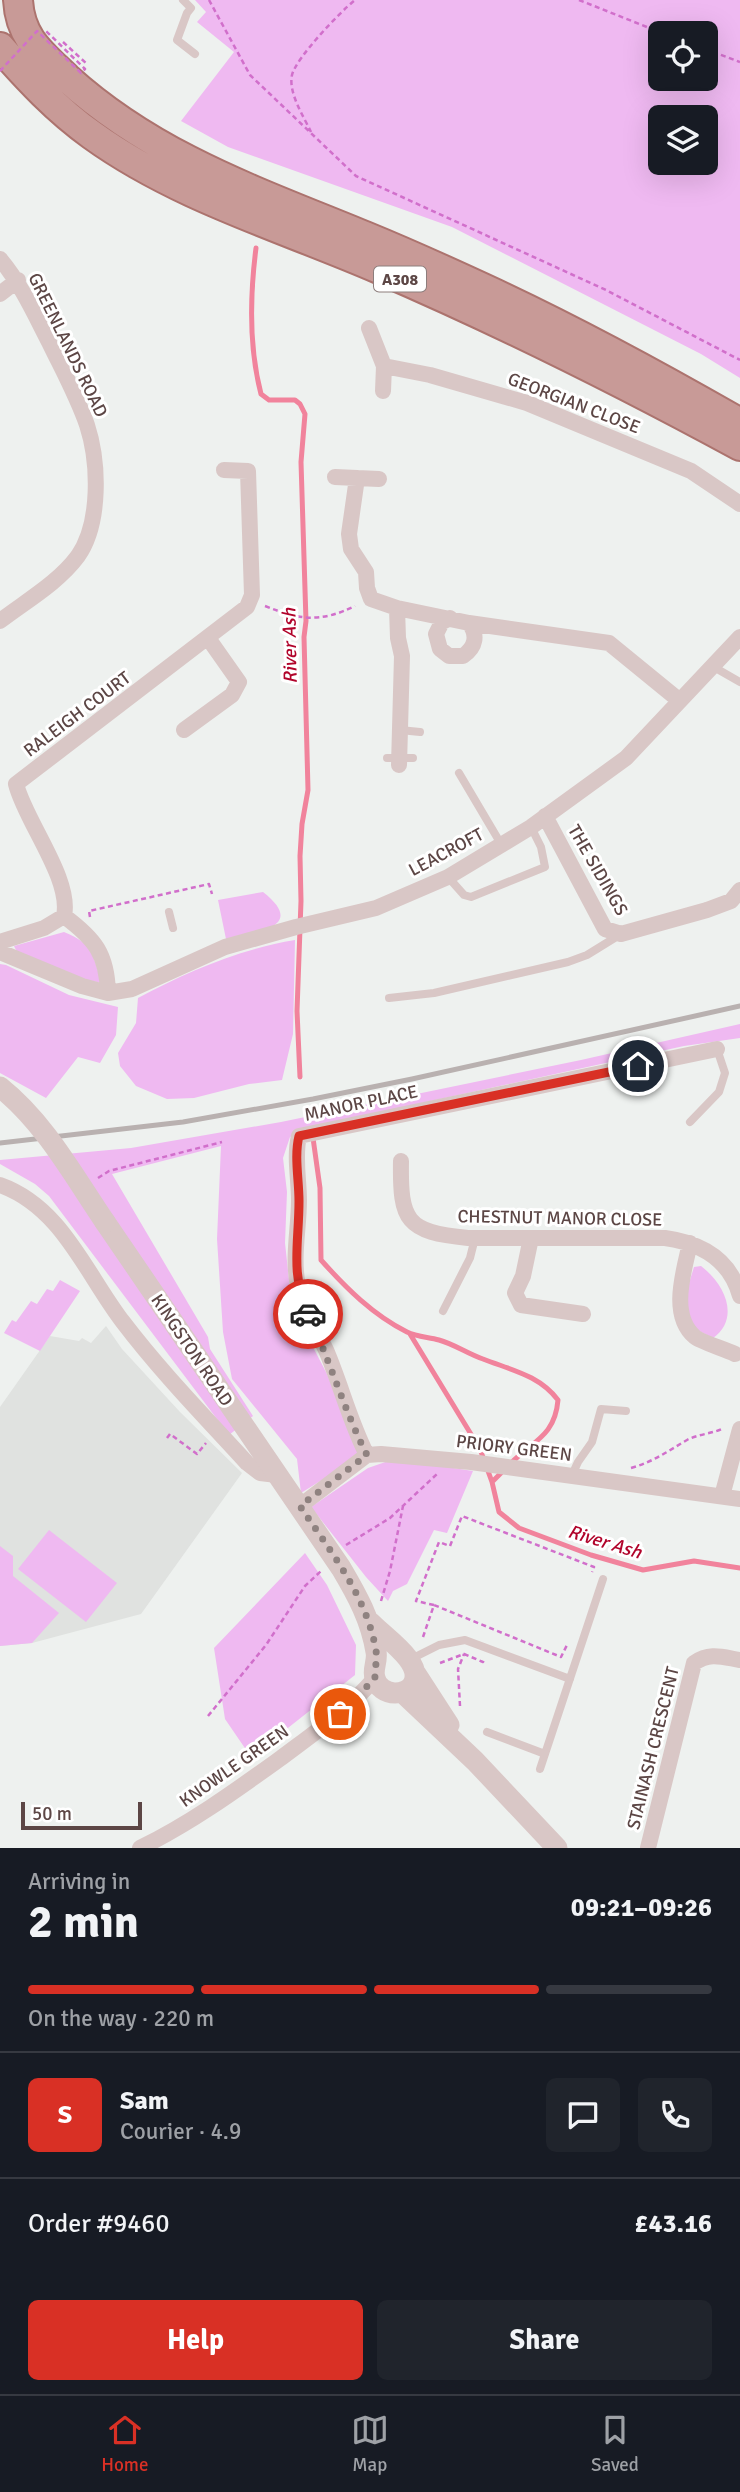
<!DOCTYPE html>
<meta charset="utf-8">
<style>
:root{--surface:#171b24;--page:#20242c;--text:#f1f3f6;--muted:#9ea1a6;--line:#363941;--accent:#d93025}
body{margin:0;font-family:Signika,sans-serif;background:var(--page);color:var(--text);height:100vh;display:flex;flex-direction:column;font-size:26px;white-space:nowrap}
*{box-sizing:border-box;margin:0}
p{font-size:23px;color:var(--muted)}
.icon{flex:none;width:38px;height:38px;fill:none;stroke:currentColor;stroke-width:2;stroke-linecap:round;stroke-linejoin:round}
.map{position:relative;height:1848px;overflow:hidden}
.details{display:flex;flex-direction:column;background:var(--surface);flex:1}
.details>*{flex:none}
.buttons{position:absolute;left:648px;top:21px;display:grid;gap:14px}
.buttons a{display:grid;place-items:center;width:70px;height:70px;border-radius:10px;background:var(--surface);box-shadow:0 7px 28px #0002;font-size:35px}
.scale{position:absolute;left:21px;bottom:18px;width:121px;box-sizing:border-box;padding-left:7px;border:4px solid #5c4645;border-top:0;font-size:19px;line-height:24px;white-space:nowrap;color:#5c4645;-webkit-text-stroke:5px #fff;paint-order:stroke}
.pin{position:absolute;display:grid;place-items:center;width:60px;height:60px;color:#fff;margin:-30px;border:4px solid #fff;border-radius:50%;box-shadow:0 2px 7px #0007}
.courier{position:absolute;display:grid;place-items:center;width:70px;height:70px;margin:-35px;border:5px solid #d93025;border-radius:50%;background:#fff;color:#222;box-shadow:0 2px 9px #0007}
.summary em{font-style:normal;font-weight:700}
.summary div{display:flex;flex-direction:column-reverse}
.summary{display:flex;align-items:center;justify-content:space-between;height:119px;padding:0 28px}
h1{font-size:46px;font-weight:700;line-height:52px}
.bar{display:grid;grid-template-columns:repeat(4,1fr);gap:10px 7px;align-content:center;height:84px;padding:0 28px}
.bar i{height:9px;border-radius:5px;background:var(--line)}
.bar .selected{background:var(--accent)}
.bar p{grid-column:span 4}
.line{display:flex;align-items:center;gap:18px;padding:0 28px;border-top:2px solid var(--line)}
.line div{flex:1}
.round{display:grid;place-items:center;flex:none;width:74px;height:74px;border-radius:10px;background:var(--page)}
.primary-button{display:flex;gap:14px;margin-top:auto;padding:14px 28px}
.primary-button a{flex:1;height:80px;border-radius:10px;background:var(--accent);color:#fff;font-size:28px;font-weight:700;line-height:80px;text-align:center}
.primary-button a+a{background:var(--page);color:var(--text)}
.tab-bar{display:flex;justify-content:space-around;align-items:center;height:98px;border-top:2px solid var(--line);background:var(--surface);font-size:19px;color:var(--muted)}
.tab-bar a{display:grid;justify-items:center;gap:4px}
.tab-bar .selected{color:var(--accent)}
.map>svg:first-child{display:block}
.education{fill:#e0e2e0}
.green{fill:#efb9f1;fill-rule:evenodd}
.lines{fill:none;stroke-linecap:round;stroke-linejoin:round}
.stream{stroke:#f1839c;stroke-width:5}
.trunk-casing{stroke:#ac736e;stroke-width:32}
.path{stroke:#d16fcb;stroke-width:2.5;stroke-dasharray:5 3.5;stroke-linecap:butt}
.service{stroke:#d9c7c6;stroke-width:8}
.minor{stroke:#d9c7c6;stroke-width:16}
.tertiary{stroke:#d9c7c6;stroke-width:21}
.trunk{stroke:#c89a97;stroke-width:28}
.rail{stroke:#b9b1b0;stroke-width:5}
.path-bridge{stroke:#d16fcb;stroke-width:2.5;stroke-dasharray:5 3.5;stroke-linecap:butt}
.tertiary-bridge{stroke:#d9c7c6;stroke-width:21}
.done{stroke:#8f8280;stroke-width:7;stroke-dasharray:0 12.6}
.route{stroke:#d93025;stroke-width:9}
.labels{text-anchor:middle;stroke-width:6;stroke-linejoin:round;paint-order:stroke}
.shield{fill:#fff;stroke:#8d7e7d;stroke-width:2}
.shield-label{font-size:16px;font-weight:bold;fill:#5c4645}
.street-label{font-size:18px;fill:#5c4645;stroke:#fff}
.water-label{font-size:19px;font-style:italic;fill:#b1042b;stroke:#fff}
</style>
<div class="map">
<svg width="740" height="1848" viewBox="0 0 740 1848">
<rect width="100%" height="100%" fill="#eef1ef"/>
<path class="education" d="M106,1326L122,1349L180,1412L242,1473L141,1614L32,1643L0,1646V1407L50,1336L79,1341L82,1338L91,1343Z"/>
<path class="green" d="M195,0H740V378L701,354L452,227L228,147L181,121L234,52L197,22L206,12ZM660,33H705V79H660ZM660,117H705V163H660Z
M263,892C309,928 253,933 226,939L218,900Z
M64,932C94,944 92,954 102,983L75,978L18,954L14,946Z
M295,940L293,1034L282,1080L249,1084L194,1098L167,1099L136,1086L120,1066L118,1053L136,1023L138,998C186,972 240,949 295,940Z
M0,964L6,965L69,995L118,1007L116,1035L100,1063L78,1057L46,1098L0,1073Z
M740,1024V1038L684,1046L316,1126L290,1137L283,1158L287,1192L285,1243L292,1307L326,1372L362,1455L301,1493L297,1459L232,1379L223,1332L217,1239L221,1146L112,1174L208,1337L210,1349L253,1416L229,1435L49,1196L35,1184L0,1164V1160L131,1148L281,1122L581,1060Z
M701,1266C726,1285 740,1319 713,1338L689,1326L685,1296L694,1267Z
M60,1280L80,1291L40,1351L4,1333L12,1320L16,1322L31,1301L37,1304L47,1289L53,1291Z
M394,1459L473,1471L447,1533L434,1530L407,1584L393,1591L388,1601L366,1577L311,1507L368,1468Z
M49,1530L117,1583L86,1622L18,1569Z
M0,1546L13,1556V1576L59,1613L32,1643L0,1646Z
M305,1553L327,1585L356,1645L355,1675L251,1757L225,1719L214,1648Z"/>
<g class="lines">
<path class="stream" d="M256,248C250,295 249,348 261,394L269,400H295L300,404L305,414L301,462L306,621L304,637L308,790L302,824L300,856L301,901L297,1011L300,1077
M313,1138L320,1188L321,1260C346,1288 373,1315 407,1332C417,1337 428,1337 439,1340C454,1344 468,1354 483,1359C511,1370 539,1375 558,1400C555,1436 533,1441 511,1463
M410,1334L480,1449L492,1482
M504,1470L492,1482L499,1512L519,1528L591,1555L643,1570L694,1561L740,1568"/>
<defs>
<path id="trunk" d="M18,0C20,38 41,53 67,78C154,157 258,192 365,236C409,254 453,274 496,294C579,333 660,377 740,423
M0,47C28,79 57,110 92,135C178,197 282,227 379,269C502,322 622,382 740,446"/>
</defs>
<use href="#trunk" class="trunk-casing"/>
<path class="path" d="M209,0L250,75L356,176L606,290L740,360
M579,0L662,33
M63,42L87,64
M705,49L740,62
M311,132C304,117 288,93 292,75C296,58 340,12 355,0
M265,606C300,620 320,623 355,606
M90,917L89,911L209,884L212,894
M98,1178L109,1171L222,1142
M167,1438L170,1434L197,1454L206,1443
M631,1468C653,1462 668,1451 687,1440C698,1434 712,1434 724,1428
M346,1545L390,1518L437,1474
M381,1601L390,1571L403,1506
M434,1605L416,1601L439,1542L450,1546L462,1516L594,1567L592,1572
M423,1637L434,1605L561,1657L567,1645
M440,1663L464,1654L483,1662L484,1659
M460,1706L458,1669L464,1654
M208,1716L266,1645L305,1586L322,1570"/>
<path class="service" d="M183,0L191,8L187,13L177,40L195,54
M712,666L740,682
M400,730L420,732
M387,758H413
M459,773L501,844
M448,877L464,895L471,897L545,867L541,847L531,827
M169,912L173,928
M389,998L434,993L568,962L587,955L621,934
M690,1122L719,1092L725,1073L717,1049
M443,1311L470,1258L475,1238
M572,1475L578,1462L592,1442L601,1409L626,1411
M411,1659L439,1645L465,1640L570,1679
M487,1732L545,1754
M540,1769L603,1579"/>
<path class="minor" d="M0,259C21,284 34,313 49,342C62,369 77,396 87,425C99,462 101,523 78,556C58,583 26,601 0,621
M0,294L18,280
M369,328L384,366L383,391
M384,366L430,375L527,403L691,471L740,504
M335,477L379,479
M357,478L349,534L351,549L366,572L367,588L371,599L397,608L469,623L609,643L680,701
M397,608L398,638L402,656L399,765
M450,618L442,622L436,634L440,649L449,656H463C476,647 478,635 469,623
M184,730L232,695L239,682L208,638
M545,816L605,929L621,934L707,910L731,901L740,890
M64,916C72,879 25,821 16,784L247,607L252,595L248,471L224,470
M0,942L44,928L64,916C95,939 107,954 108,993
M0,952L82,986L108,993L132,989L225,947L296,927L376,908L448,877L531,827L626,758L740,637
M401,1161C400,1221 406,1232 468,1238H665C701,1243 730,1259 740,1296
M0,1185C62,1207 86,1274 123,1322C161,1372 205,1417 247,1463L260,1473L277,1475
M531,1238L523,1276L515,1293L521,1305L583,1314
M690,1243C684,1271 669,1315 695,1337C701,1342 725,1349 735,1354
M367,1455C350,1422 341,1385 326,1350C316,1329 303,1309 298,1286C292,1257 299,1229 299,1200C299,1180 294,1156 299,1136L717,1049
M722,1496L740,1429
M300,1506L367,1455L381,1454L471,1462L740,1499
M140,1848C191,1823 235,1791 281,1758C314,1733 348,1710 375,1678
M648,1848L694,1663C710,1652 722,1657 740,1660"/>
<path class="tertiary" d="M105,1222L341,1568C357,1595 371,1620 376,1652C378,1661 372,1669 375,1678C377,1687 386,1693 395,1693C402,1693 410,1690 413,1684C425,1663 384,1637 370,1622
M416,1674L449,1725
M402,1692L475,1761L557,1848"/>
<use href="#trunk" class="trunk"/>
<path class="rail" d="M0,1143L183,1122L313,1099L412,1079L740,1006"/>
<path class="path-bridge" d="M0,71L37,31L81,73L85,69L46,31"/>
<path class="tertiary-bridge" d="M0,1087C45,1123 73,1175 105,1222"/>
</g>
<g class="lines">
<path class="done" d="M308,1314C330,1360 344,1410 367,1455L300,1506C330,1551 367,1596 376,1651C378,1661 374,1668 375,1678L340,1714"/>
<path class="route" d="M308,1314C290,1272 299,1244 299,1201C299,1180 294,1156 299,1136L638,1066"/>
</g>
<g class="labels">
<rect class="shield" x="374" y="266.5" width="52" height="25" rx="5"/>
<g class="shield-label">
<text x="400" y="285">A308</text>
</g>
<g class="street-label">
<text transform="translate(68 345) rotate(64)" y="6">GREENLANDS ROAD</text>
<text transform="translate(574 403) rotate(21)" y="6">GEORGIAN CLOSE</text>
<text transform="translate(77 714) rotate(-37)" y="6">RALEIGH COURT</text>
<text transform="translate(446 852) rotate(-28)" y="6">LEACROFT</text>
<text transform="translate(598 870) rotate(60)" y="6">THE SIDINGS</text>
<text transform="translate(361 1103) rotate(-12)" y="6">MANOR PLACE</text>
<text transform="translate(560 1218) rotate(1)" y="6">CHESTNUT MANOR CLOSE</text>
<text transform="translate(192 1350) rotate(56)" y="6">KINGSTON ROAD</text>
<text transform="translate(514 1448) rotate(7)" y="6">PRIORY GREEN</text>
<text transform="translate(653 1748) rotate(-76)" y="6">STAINASH CRESCENT</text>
<text transform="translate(234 1766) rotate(-35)" y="6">KNOWLE GREEN</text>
</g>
<g class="water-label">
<text transform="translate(289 646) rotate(-91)" y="7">River Ash</text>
<text transform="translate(605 1541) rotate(17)" y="7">River Ash</text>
</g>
</g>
</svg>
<div class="buttons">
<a><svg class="icon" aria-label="locate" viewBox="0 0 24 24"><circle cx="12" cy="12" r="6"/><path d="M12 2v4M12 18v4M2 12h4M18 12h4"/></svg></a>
<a><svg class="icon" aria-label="layers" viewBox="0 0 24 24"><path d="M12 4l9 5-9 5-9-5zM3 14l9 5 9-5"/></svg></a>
</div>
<div class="scale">50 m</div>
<div class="pin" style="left:340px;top:1714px;background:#ea580c"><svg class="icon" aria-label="bag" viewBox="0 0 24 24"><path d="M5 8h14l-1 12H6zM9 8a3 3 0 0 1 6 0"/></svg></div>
<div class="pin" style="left:638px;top:1066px;background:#1f2937"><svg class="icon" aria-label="home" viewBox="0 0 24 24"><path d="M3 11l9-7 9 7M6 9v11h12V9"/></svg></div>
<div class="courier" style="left:308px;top:1314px"><svg class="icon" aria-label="car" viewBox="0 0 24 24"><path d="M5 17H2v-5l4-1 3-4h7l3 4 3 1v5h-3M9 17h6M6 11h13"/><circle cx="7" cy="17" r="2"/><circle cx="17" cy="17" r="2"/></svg></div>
</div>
<section class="details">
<div class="summary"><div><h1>2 min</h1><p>Arriving in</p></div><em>09:21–09:26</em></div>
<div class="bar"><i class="selected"></i><i class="selected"></i><i class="selected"></i><i></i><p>On the way · 220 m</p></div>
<div class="line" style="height:126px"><b class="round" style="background:var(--accent);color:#fff">S</b><div><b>Sam</b><p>Courier · 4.9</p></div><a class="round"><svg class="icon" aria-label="chat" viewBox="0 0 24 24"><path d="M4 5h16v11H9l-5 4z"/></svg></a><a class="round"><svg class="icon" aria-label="phone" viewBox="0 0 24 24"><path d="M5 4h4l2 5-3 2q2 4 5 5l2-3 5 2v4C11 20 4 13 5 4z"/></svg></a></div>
<div class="line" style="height:91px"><div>Order #9460</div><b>£43.16</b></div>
<div class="primary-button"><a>Help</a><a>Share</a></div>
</section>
<nav class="tab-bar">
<a class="selected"><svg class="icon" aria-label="home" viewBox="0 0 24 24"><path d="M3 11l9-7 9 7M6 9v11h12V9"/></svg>Home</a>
<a><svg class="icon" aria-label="map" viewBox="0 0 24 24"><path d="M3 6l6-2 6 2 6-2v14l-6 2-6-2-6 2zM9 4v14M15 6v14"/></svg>Map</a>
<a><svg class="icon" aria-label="saved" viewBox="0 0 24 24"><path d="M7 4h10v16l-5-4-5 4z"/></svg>Saved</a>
</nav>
